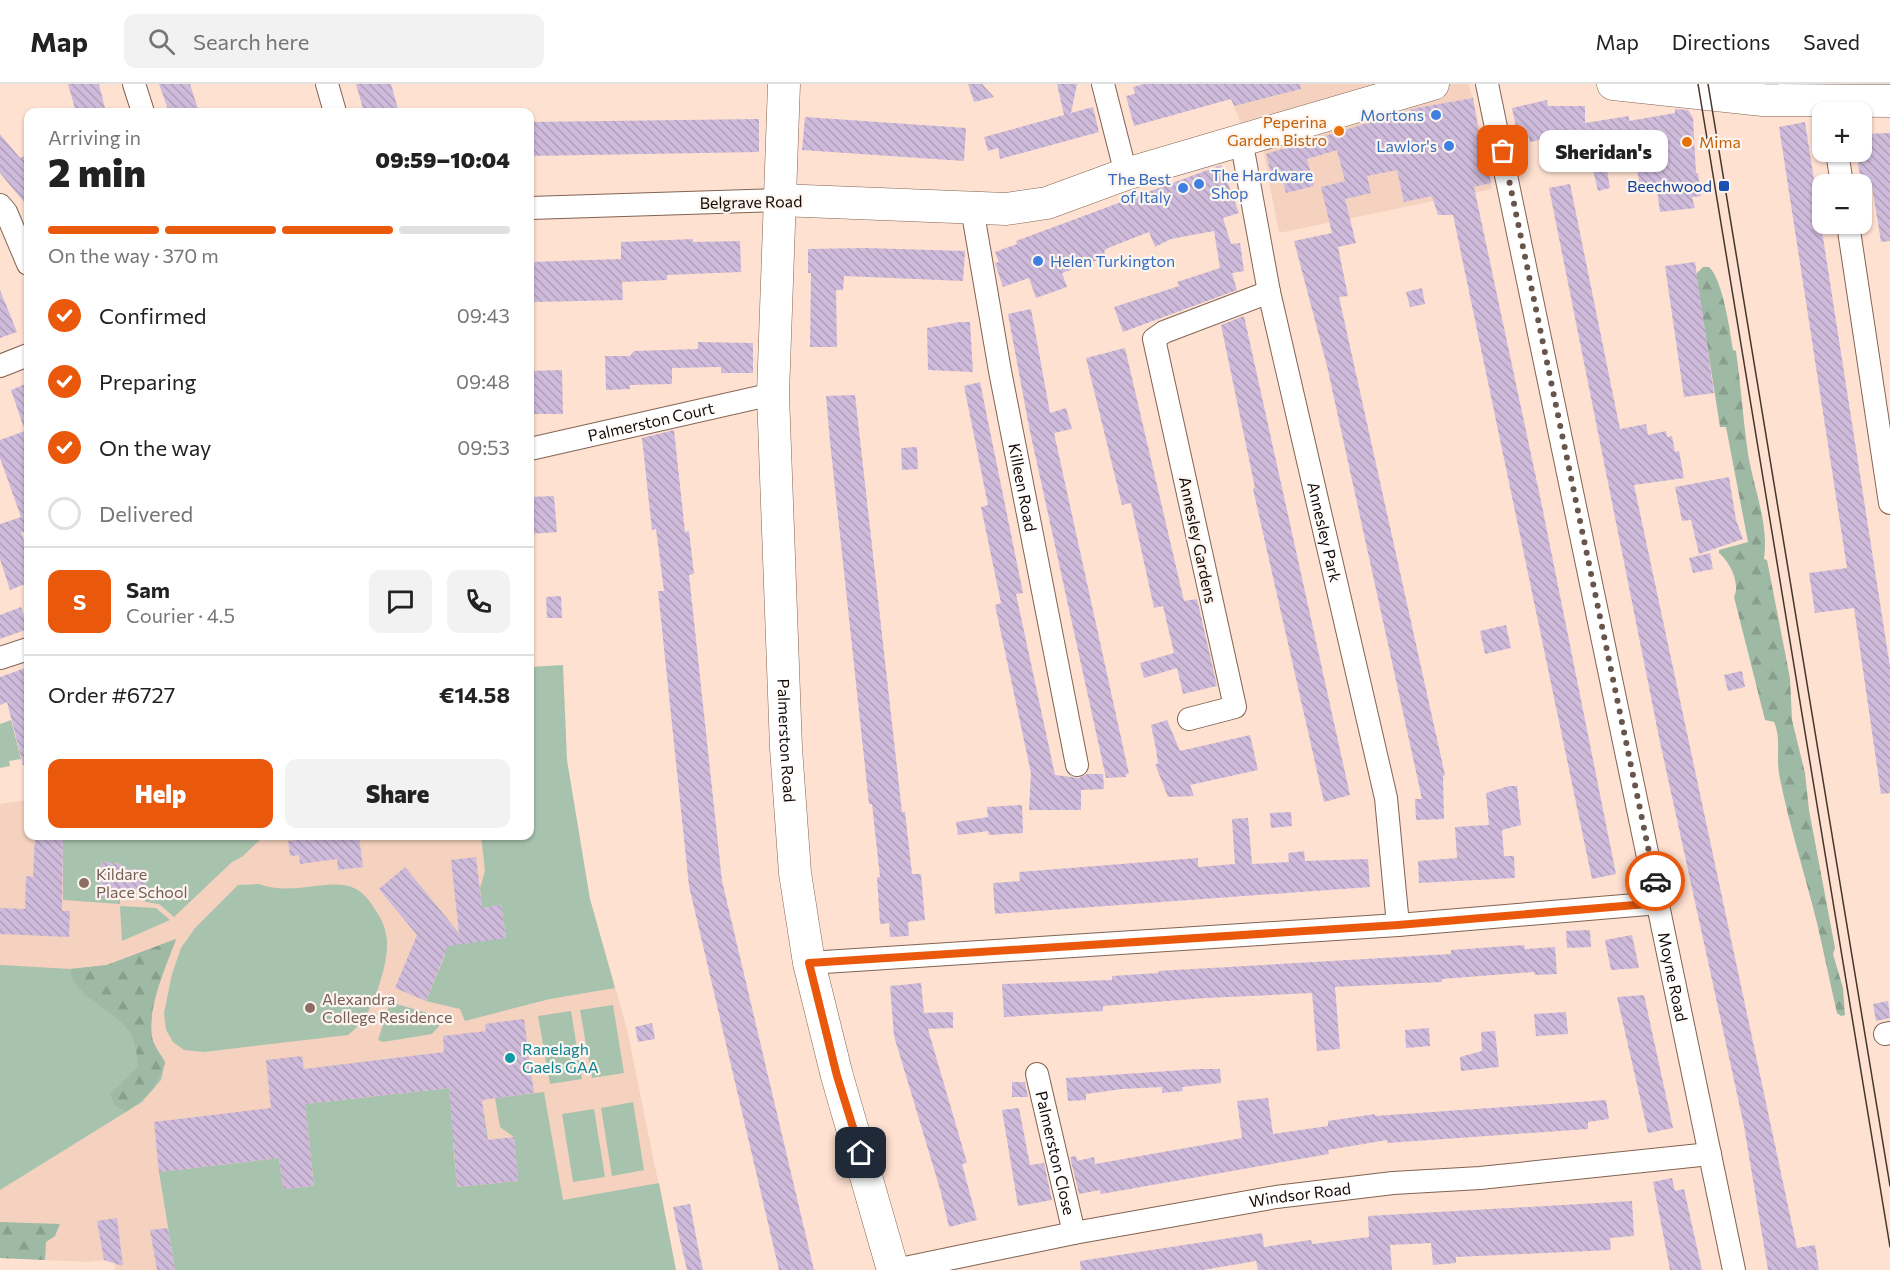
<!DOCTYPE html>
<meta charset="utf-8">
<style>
:root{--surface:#fff;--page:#f2f2f2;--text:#222;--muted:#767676;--line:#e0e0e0;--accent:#ea580c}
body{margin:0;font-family:Commissioner,sans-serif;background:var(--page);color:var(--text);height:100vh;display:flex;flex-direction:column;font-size:22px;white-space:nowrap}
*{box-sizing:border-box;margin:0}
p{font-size:20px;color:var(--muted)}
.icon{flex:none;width:33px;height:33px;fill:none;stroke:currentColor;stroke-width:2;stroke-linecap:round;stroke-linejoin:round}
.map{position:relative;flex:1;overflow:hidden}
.sheet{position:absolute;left:24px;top:24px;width:510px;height:732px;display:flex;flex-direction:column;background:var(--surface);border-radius:12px;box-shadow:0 2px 4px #0004}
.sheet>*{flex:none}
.controls{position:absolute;left:1812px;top:18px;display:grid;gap:12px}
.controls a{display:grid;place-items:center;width:60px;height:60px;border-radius:12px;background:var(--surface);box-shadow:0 2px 4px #0004;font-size:30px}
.pin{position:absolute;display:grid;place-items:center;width:51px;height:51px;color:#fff;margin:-26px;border-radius:12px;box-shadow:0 3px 9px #0006}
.courier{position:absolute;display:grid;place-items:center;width:60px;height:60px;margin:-30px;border:4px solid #ea580c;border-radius:50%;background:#fff;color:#222;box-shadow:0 2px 8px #0007}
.bubble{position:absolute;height:42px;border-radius:12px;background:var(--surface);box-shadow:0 2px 4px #0004;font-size:20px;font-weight:800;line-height:42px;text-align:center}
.overview em{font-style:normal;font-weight:800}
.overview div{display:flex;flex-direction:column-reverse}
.overview{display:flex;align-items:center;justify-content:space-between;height:102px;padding:0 24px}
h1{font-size:39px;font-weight:800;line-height:45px}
.bar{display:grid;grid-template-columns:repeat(4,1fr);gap:9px 6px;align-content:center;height:72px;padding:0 24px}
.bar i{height:8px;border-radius:4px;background:var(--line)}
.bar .selected{background:var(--accent)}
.bar p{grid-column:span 4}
.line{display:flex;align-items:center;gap:15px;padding:0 24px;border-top:2px solid var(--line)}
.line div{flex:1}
.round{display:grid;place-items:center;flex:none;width:63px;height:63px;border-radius:12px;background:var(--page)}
ol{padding:0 24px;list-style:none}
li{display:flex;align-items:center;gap:18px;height:66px}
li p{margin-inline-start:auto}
li .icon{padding:6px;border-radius:50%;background:var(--accent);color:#fff;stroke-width:4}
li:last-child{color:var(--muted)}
li i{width:33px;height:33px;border:3px solid var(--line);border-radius:50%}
.button{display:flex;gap:12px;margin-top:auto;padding:12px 24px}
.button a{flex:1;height:69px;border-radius:12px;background:var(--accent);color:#fff;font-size:24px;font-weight:800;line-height:69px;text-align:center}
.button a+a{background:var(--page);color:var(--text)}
header{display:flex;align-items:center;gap:36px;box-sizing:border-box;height:84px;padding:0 30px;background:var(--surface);border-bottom:2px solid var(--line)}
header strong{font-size:28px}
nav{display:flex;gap:33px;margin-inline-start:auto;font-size:21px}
.search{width:420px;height:54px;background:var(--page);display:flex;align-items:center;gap:15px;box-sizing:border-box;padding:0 21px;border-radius:12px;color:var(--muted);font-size:22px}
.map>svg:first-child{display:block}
.built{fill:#f4d2bf}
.green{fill:#a8c3ad}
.forest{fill:url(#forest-firs)}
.building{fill:url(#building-back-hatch)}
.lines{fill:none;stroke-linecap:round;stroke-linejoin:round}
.street-casing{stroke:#826351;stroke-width:24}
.secondary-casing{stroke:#826351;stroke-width:33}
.street{stroke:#fff;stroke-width:22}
.secondary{stroke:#fff;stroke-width:32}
.tram{stroke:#44352d;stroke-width:1.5}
.done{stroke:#68554c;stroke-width:6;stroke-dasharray:0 10.8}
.route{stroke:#ea580c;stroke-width:8}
.shop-dot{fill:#3f7fe0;stroke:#fbf4ef;stroke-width:2}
.food-dot{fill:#e8710a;stroke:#fbf4ef;stroke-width:2}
.transit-dot{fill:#1a4fb4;stroke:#fbf4ef;stroke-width:2}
.education-dot{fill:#8d6e63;stroke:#fbf4ef;stroke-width:2}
.culture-dot{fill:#0f9aa8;stroke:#fbf4ef;stroke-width:2}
.labels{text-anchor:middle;stroke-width:4.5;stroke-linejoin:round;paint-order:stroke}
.shop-label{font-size:16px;fill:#366cbe;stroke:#fbf4ef;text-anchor:end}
.food-label{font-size:16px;fill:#c56008;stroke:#fbf4ef;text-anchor:end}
.transit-label{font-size:16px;fill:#164399;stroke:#fbf4ef;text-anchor:end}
.street-label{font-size:16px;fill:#160a05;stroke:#fbf4ef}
.education-label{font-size:16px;fill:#785e54;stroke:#fbf4ef;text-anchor:start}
.culture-label{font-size:16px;fill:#0d838f;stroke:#fbf4ef;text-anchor:start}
</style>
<header>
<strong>Map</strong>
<div class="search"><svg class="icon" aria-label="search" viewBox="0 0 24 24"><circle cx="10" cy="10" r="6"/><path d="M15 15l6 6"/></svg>Search here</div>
<nav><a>Map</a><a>Directions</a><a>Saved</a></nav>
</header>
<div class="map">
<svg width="1890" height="1186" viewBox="0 0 1890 1186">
<defs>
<pattern id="forest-firs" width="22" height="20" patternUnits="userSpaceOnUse" patternTransform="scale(1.5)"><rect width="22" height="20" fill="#9ebaa4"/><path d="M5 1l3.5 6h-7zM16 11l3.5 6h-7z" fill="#879f8c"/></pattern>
<pattern id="building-back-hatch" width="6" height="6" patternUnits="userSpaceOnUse" patternTransform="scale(1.5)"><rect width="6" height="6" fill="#cebbdb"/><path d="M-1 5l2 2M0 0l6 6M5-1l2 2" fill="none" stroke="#b09fba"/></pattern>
</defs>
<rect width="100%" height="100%" fill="#ffe1d1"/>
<path class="built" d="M1225,0H1468L1473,14L1492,105L1279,149L1263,65L1241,39Z
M28,716V752H530L590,815L627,945L676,1186H115L114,1179L104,1176L89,1178L0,1174V720Z"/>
<path class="green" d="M563,581L567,676L590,815L615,904L550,915L465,937L460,925L426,917L445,871L440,869L455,856L459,860L506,853L501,821L482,824L480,804L485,787L481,752H530V583Z
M11,636L21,675L9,677L10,682L0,684V640Z
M63,752H264L243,772L232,778L174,833L159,820L145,818V807L121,784V780L101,778L98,812L120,814V820L63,816Z
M259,800C292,813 328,793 354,804C364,808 371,819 376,827C389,846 389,862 384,884C377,910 370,934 348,951L204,968L184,966L173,958L166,946L164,929L172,890L181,864L195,844L238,801Z
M120,822L156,824L170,836L122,857Z
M176,855C166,882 147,924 152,953C153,961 161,971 165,978L161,996L142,1018L0,1106V881L71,885L107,881Z
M390,918L431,930L438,935L439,942L432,950L383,958L378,956Z
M613,921L624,989L592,994L580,926Z
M571,927L582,995L550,1000L538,932Z
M449,1004L452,1034L484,1030L488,1056L453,1059L457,1103L518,1097L514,1053L500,1043L495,1014L544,1008L563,1116L659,1099L676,1186H175L159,1088L279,1074L283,1105L314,1102L305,1020Z
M633,1018L644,1086L612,1092L601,1024Z
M594,1025L605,1093L573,1098L562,1030Z"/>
<path class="forest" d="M1703,183H1709C1723,196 1730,247 1733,266L1736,267C1741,301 1743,336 1748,370C1754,405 1769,440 1764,475L1767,476L1790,594L1792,636L1805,689L1809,726L1835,864L1833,870L1843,904L1845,931L1841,932L1837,929C1830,899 1824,869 1817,839C1805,791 1790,744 1780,695C1775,673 1782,656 1774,638L1765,636L1734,513C1741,499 1729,477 1719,469V466L1748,458L1726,343H1720L1696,190Z
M176,855C166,882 147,924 152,953C153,961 161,971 165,978C159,1002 146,1015 126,1028L114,1021L110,1010L138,983C137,972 136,956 129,947C116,927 69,909 71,885L107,881Z
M0,1138L60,1140L55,1152L46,1158L45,1176L0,1174Z"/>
<path class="building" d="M68,0H99L106,28H76Z
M159,0H190L199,28H169Z
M356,0H391L399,28H364Z
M968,0H982L994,13L974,18Z
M1057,0H1077L1071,29L1093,23L1099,48L1000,75L998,64L988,67L984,53L1064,31Z
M1144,0H1300L1301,5L1234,22L1231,15L1134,42L1126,12L1135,10L1133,3Z
M1473,14L1484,79H1487L1491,99L1474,103L1542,422L1616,790L1592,795L1453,131H1438L1432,112L1404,118L1397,86L1367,92L1371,109L1345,115L1356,159L1338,163L1348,212L1339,213L1445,691L1443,692L1444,735L1416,736L1415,715H1422L1327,282L1294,157L1332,149L1321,103L1345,97L1337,66L1307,75L1314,102L1286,109L1281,90L1272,93L1266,70L1417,24Z
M1547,16L1548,22H1585V39L1629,32V37L1675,29V25L1688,26L1693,34L1696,89H1698L1701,112L1692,113L1695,124L1660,128L1657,106L1641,109L1634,64L1604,69L1610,104L1598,107L1588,65L1564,71L1563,63L1543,68L1540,56L1530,58L1528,50L1518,52L1512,24Z
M805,33L966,44L964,77L802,66Z
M759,35V68L530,72V38Z
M1805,38L1890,583V709L1881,710L1854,524L1815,529L1809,489L1847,484L1779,43Z
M1890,49V157L1881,158L1872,102L1862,103L1856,68H1862V54L1865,53L1864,50Z
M0,50L20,74L28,70V123L0,89Z
M1221,81L1239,129L1223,134L1231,160L1240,159L1244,187L1232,189L1237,206L1123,248L1114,223L1179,202L1177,198L1220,184L1214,147L1171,155L1155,163L1149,148L1108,164L1104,167L1106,173L1062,189L1067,203L1036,214L1029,194L1003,203L995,179L999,178L995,168L1017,160L1016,157Z
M1570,100L1620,345L1646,340L1648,351L1666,347L1667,353L1672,352L1675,368L1679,367L1684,394L1634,401L1797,1164L1815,1161L1819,1186H1768L1744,1042L1660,658L1549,104Z
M693,155V158L740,157L741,188L667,191V196L622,198L623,216L534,218V209H530V178L621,175V158Z
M866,164L965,167L963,197L844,192L843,206H836L837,263H810L811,189H808V165Z
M1695,178L1714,309L1684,313L1665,182Z
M1422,204L1425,220L1410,223L1406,208Z
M0,206L17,248L0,254Z
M1031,225L1050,329L1066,324L1072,345L1054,349L1129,690H1126V693L1106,694L1029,343L1008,230Z
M1244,232L1350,711L1324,718L1253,405L1255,404L1221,241Z
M960,238H970L973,288L928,286L927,244Z
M698,258L753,259V289H721V283L672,284V300L630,301V305L606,306L605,272H630L634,267L698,265Z
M1125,264L1184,517L1197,515L1217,602L1183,610L1177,584L1144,594L1140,579L1174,569L1163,522L1154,524L1131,419L1122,421L1086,274Z
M562,286L563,330H530V287Z
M980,298L1023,509L1016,510L1055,691L1079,694L1087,690H1103L1104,705L1081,706V726H1029L1031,689L995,521L1001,519L981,423L988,421L964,302Z
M28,299V448H21L28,469V499L10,506L0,475V440L21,433L0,374V356L25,347L11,306Z
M855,311L902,728H905L912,790H921L925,836L908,838L909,852L890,853L889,839L880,840L877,793H880L872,720H869L830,358L826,312Z
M674,346L685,448L689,447L694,490L689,491L722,797L814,1186H779L689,802L658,507H664L656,445L652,446L642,354Z
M917,363L918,385L902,386L901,364Z
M1729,393L1736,436L1743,455L1699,470L1691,436L1682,437L1675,403Z
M554,412L557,448L530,450V413Z
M1710,469L1713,485L1693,489L1689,474Z
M561,512L562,534H547L546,513Z
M21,523L28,545L0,555V531Z
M1506,541L1511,564L1485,570L1480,547Z
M28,583V681H23L7,618L0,621V593Z
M1742,587L1745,603L1728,607L1724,591Z
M1167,636L1180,667L1250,651L1258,686L1190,701L1194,712L1168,713L1155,680H1158L1156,665L1151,641Z
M1509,702H1517L1521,741L1502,746L1504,772H1514L1515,794L1419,799L1418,777L1457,774L1455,743L1489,741L1486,709Z
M1022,721L1023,749L989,751L988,747L958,751L956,738L988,733L987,723Z
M1291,728L1292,742L1271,744L1270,729Z
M1248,734L1252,780L1289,778L1288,769L1304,767L1305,777L1368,775L1370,803L995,830L993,799L1020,797L1019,788L1198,774V783L1235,780L1232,735Z
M35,752H63L62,827H70L69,853L0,850V824L25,825L26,792L33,793Z
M296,752H359L363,783L338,786L337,775L300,780L299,771L290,772L288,757L297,756Z
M476,773L482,824L501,821L506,854L448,862L426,917L395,904L417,851L379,805L405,783L459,849L451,776Z
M101,778L122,780L121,784L147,786L145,807L120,805V814L98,813Z
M1590,846L1591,863L1567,864L1566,847Z
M1632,851L1639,884L1611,886L1605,856Z
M1524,861L1525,865L1555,863L1557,890L1535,891L1534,888L1442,895V898L1335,903L1340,965L1317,967L1312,909L1206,914L1103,922V927L1004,933L1002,900L1112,896V892L1159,889L1158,887L1451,870V866Z
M921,899L924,929L953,928V944L928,945L967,1079L962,1080L977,1136L949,1143L940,1105L894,952L890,902Z
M1644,911L1673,1044L1648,1049L1617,913Z
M1888,917L1890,934L1876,937L1873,920Z
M1566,928L1568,950L1536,952L1534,930Z
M524,935L534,1009L482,1016L487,1056L514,1053L518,1097L457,1103L449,1004L305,1020L314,1102L283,1105L279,1074L159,1088L154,1038L271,1024L266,976L302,972L304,985L444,968L443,952L486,947L485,940Z
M652,939L655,955L638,958L635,943Z
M1429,944L1430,962L1406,964L1405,946Z
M1495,947L1499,983L1461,987L1460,973L1482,967L1481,948Z
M1198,985H1220L1221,999L1182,1003L1183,1007L1162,1009V1003L1122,1005L1086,1010V1016L1068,1017L1066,994Z
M1012,998H1025L1028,1013H1012Z
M1268,1014L1273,1050L1328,1042V1037L1375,1030V1032L1606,1016L1609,1035L1588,1038V1045L1387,1059V1056L1328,1066L1329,1070L1101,1110L1100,1106L1079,1110L1070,1073L1076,1072L1077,1077L1094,1073L1095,1080L1242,1054L1237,1017Z
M1019,1024L1030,1081L1044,1079L1052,1116L1018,1122L1002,1026Z
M1672,1094L1675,1107L1684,1105L1702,1186H1670L1653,1098Z
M1632,1117L1634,1152L1610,1154L1611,1166L1456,1173V1179L1433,1181L1431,1159L1390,1161L1392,1186H1258L1256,1177L1203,1186H1081L1080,1177L1262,1149L1264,1163L1311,1156L1312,1160L1369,1153L1368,1132Z
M690,1120L698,1163L703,1186H687L679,1152L673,1123Z
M117,1134L123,1182L104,1176L97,1137Z
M168,1144L175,1186H157L150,1146Z"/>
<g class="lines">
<defs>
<g id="street">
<path d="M134,0L143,28"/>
<path d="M327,0L335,28"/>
<path d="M1103,0L1126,90"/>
<path id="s1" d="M1487,0L1734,1186"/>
<path id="s2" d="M1241,55L1269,208L1386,714L1398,841"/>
<path d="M1837,68L1842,100"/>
<path d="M0,121L6,128L28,180"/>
<path d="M530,124L779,116"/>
<path id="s3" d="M972,124L1000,287L1077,681"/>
<path d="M1848,140L1890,419"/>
<path d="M0,282L28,271"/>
<path id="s4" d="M530,365L773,310"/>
<path d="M0,574L28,565"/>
<path d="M1189,635L1235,623L1154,255L1164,248L1269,208"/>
<path d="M809,879L1398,841L1659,819"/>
<path d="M1885,950L1890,949"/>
<path id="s5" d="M1037,990L1074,1149"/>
<path id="s6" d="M895,1186L1074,1149L1276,1113L1393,1099L1480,1094L1710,1070"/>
</g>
<g id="secondary">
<path id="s7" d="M784,0L773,310L786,664L795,789L809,879L837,992L893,1186"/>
<path d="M1613,0L1763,16L1890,17"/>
<path d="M779,116L1006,125L1047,119L1126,90L1433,0"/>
</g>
</defs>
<use href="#street" class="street-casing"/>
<use href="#secondary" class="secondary-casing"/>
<use href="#street" class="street"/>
<use href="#secondary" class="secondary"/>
<path class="tram" d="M1698,0L1890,1163
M1708,0L1890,1102"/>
</g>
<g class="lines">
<path class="done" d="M1503,67L1655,797"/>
<path class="route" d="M861,1069L837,992L809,879L1398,841L1659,819L1655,797"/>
</g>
<g class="shop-dot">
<circle cx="1436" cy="31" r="6"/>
<circle cx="1449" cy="62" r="6"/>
<circle cx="1199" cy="100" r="6"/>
<circle cx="1183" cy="104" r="6"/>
<circle cx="1038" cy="177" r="6"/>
</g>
<g class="food-dot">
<circle cx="1339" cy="47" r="6"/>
<circle cx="1687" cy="58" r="6"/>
</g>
<rect class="transit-dot" x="1718" y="96" width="12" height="12" rx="3"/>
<g class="education-dot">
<circle cx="84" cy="799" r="6"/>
<circle cx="310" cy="924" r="6"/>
</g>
<circle class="culture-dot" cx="510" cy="974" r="6"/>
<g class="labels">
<g class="shop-label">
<text x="1424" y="37">Mortons</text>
<text x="1437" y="68">Lawlor's</text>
<text x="1211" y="97" text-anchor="start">The Hardware<tspan x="1211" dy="18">Shop</tspan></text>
<text x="1171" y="101">The Best<tspan x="1171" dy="18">of Italy</tspan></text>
<text x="1050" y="183" text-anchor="start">Helen Turkington</text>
</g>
<g class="food-label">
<text x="1327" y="44">Peperina<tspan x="1327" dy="18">Garden Bistro</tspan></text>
<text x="1699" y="64" text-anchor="start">Mima</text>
</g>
<g class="transit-label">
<text x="1712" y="108">Beechwood</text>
</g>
<g class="street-label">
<text transform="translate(751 118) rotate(-1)" y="6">Belgrave Road</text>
<text dy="6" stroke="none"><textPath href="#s4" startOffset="124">Palmerston Court</textPath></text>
<text dy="6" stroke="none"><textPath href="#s3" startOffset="284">Killeen Road</textPath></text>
<text dy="6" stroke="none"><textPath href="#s2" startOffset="402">Annesley Park</textPath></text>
<text transform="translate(1198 456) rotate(78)" y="6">Annesley Gardens</text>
<text dy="6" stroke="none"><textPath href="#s7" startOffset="657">Palmerston Road</textPath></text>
<text dy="6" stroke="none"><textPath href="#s1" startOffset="912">Moyne Road</textPath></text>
<text dy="6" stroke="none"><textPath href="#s5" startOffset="81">Palmerston Close</textPath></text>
<text dy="6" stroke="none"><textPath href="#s6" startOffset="412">Windsor Road</textPath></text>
</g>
<g class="education-label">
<text x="96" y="796">Kildare<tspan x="96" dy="18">Place School</tspan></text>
<text x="322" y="921">Alexandra<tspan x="322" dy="18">College Residence</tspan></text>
</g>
<g class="culture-label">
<text x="522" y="971">Ranelagh<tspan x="522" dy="18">Gaels GAA</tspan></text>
</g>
</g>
</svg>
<div class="controls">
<a>+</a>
<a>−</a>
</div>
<div class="pin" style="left:1503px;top:67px;background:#ea580c"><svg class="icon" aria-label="bag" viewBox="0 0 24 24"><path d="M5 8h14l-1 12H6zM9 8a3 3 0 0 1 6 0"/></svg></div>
<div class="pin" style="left:861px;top:1069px;background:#1f2937"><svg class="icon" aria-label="home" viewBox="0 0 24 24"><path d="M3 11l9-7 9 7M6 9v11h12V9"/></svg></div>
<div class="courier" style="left:1655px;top:797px"><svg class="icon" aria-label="car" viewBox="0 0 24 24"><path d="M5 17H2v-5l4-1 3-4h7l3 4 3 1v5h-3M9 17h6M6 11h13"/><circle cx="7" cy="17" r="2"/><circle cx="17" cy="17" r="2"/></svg></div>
<div class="bubble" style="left:1539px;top:46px;width:129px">Sheridan's</div>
<section class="sheet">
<div class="overview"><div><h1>2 min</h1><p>Arriving in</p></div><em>09:59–10:04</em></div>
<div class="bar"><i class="selected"></i><i class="selected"></i><i class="selected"></i><i></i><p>On the way · 370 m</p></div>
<ol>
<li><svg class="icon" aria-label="check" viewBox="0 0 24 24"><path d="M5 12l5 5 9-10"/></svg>Confirmed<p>09:43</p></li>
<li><svg class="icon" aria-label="check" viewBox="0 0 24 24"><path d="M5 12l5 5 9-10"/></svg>Preparing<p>09:48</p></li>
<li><svg class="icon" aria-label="check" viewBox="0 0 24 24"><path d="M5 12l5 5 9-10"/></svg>On the way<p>09:53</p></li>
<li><i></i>Delivered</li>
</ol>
<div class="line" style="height:108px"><b class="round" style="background:var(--accent);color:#fff">S</b><div><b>Sam</b><p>Courier · 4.5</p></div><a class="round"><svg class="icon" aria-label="chat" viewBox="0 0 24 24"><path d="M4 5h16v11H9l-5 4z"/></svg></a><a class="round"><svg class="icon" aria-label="phone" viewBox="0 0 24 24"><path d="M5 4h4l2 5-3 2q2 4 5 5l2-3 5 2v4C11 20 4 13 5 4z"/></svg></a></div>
<div class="line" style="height:78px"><div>Order #6727</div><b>€14.58</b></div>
<div class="button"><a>Help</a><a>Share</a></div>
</section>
</div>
